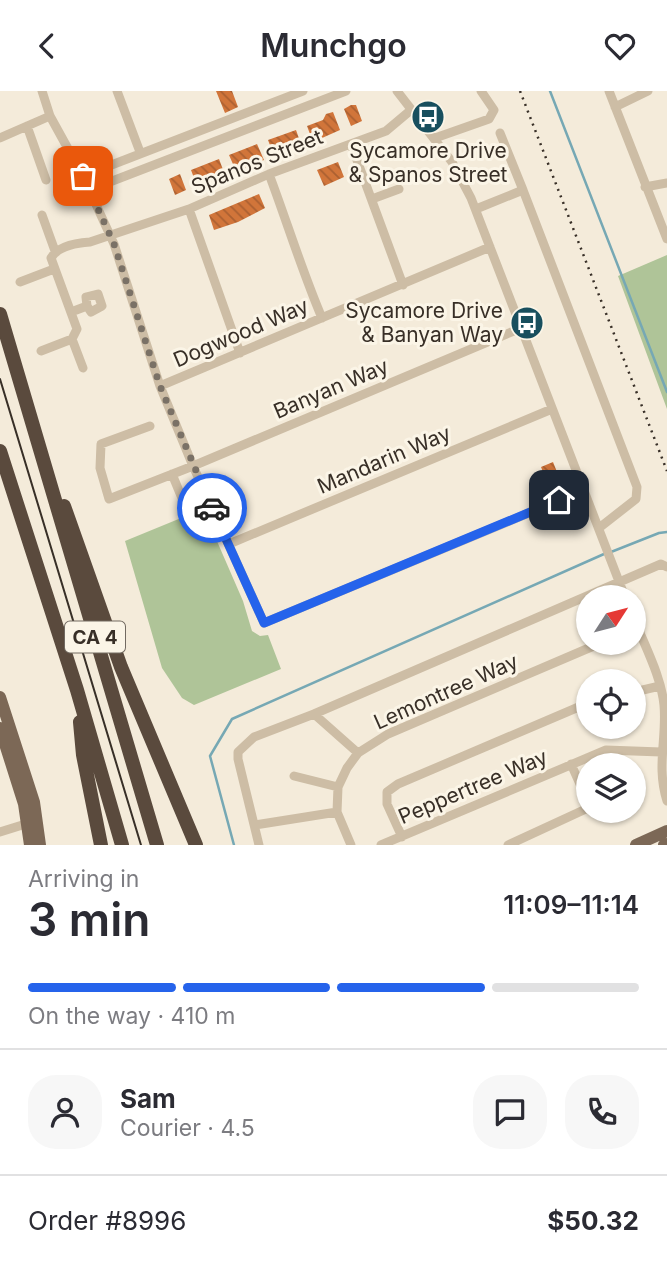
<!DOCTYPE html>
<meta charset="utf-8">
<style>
:root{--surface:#fff;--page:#f7f7f7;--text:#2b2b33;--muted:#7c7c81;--line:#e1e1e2;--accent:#2563eb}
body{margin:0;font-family:Inter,sans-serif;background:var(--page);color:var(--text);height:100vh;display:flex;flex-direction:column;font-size:26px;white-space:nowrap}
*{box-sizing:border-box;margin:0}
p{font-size:23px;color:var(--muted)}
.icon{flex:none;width:38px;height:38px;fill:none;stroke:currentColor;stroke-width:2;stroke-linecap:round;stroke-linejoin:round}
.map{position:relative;height:754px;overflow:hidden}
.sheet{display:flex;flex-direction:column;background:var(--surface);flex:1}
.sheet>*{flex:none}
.needle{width:46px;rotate:54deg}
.controls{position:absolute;left:576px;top:494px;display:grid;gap:14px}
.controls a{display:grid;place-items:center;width:70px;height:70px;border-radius:50%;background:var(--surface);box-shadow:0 2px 5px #0004;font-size:35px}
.pin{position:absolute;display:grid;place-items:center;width:60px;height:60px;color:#fff;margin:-30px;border-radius:14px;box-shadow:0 4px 10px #0006}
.courier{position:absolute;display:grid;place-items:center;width:70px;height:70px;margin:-35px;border:5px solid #2563eb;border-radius:50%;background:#fff;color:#222;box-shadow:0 2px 9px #0007}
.headline em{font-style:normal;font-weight:600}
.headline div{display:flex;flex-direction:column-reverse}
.headline{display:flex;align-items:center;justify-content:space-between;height:119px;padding:0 28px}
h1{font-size:46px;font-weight:600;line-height:52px}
.bar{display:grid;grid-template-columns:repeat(4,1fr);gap:10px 7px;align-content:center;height:84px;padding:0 28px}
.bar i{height:9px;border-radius:5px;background:var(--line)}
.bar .active{background:var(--accent)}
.bar p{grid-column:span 4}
.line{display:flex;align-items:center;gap:18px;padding:0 28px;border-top:2px solid var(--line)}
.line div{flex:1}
.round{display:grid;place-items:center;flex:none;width:74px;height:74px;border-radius:28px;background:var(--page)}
header{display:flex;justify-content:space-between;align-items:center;height:91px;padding:0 28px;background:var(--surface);font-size:32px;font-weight:600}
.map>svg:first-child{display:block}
.green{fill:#afc498}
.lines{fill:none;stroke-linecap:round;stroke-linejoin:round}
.stream{stroke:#76a8b4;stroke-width:2.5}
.building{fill:url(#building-back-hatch)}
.minor{stroke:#cdbda5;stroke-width:9}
.major{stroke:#7c6856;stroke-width:12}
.highway{stroke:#5a4a3d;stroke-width:14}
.tram{stroke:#382f27;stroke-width:2}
.rail{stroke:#382f27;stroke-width:2.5;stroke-dasharray:2 5;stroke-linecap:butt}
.done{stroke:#7a7166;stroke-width:7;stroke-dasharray:0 12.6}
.route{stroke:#2563eb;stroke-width:9}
.labels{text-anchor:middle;stroke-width:6;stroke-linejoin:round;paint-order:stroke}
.shield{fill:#fbf5e7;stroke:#726a61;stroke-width:2}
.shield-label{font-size:19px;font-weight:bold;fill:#382f27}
.poi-label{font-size:21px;fill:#382f27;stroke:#fbf5e7}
.street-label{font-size:21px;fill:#382f27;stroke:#fbf5e7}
</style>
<header><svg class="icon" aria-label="back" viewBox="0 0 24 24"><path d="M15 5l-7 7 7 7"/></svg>Munchgo<svg class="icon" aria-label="heart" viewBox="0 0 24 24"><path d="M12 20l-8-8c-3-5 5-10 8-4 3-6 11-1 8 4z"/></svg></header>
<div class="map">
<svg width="667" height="754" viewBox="0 0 667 754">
<defs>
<pattern id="building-back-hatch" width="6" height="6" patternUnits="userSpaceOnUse" patternTransform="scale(1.75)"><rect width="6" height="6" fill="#d1753a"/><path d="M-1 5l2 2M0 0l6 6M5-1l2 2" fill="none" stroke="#ab6031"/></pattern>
</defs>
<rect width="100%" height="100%" fill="#f4ebda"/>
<path class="green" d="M667,164V318L618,185Z
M203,418L243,510L252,540L260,545L268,544L281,578L194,614L182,607L162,577L125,450Z"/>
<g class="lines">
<path class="stream" d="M550,0L667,301
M611,461L659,442L667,441
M234,754L210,665L232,628L604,463"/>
</g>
<path class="building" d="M216,0H232L238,16L225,22Z
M351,14H356L362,30L351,35L344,18Z
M333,21L340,39L313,51L307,35L323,29L326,23Z
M296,39L302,56L274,65L268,49Z
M257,53L264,69L236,80L229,64Z
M219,68L225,84L197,95L191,79Z
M338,71L344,86L324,95L317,79Z
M180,83L186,99L175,104L169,88Z
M259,103L265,117L238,131L214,139L209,124Z
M553,371L561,391L549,396L541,376Z"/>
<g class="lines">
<path class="minor" d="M42,0L50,25L83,85L114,153L160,295L193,375L264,532L584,399
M117,0L140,61
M397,0L452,71L471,107L625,506
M609,0L667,148
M615,16L648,0
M27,35L46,89
M0,47L50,25
M435,47L489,28L494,19L481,0
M351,53L403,194
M269,83C287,131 302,180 322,227
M83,85L303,0
M645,96L667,92
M89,99L346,0
M523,99L637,396L636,408L599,437
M372,108L399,98
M189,118L240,262
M476,118L523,99L500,42
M42,124L55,160
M20,191L54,178
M71,221L87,215L91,221L102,215L98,203L86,206L87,215
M41,260L72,248
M83,277L72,248L77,238L51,167C58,155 75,152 90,151L189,118L269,83L386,40L411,19
M160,295L490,156
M150,335L101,353L100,377L109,408L193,375L521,237
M172,383L184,412
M229,453L552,318
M634,527C644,554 661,584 664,614C667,648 656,675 667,710
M634,601L660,595
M314,623L358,662
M571,673L588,711
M294,685L338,696
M255,734L337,721
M0,741L32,731
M402,746L387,713V701L398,693L588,612
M259,754L238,668V661L254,646L314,623L661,473L667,476
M351,754L337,721L338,696L347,677L358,662L388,643L603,551
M381,754L606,659L661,661
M508,754L588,717"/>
<path class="major" d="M0,606L34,711L40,754
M0,637L24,713L30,754
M636,754L667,740
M664,754L667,753"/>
<path class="highway" d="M0,223L157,754
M0,360L77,599L122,754
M64,415L121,576L196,754
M80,631L83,664L101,754"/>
<path class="tram" d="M0,288L141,754"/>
<path class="rail" d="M520,0L667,380"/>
</g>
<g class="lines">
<path class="done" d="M83,85L114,153L160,295L212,417"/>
<path class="route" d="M212,417L264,532L559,409"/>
</g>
<defs>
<symbol id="bus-disc" viewBox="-11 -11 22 22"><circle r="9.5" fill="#184f5e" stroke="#fbf5e7"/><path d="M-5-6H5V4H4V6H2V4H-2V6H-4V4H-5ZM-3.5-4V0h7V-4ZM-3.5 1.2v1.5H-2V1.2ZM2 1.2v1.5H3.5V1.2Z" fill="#fff"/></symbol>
</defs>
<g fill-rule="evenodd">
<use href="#bus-disc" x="409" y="7" width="38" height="38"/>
<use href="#bus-disc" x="508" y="213" width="38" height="38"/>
</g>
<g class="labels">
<rect class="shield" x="65" y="530.5" width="60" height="31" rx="5"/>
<g class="shield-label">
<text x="95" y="553">CA 4</text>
</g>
<g class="poi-label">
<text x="428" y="67">Sycamore Drive<tspan x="428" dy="24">&amp; Spanos Street</tspan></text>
<text x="503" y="227" text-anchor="end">Sycamore Drive<tspan x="503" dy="24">&amp; Banyan Way</tspan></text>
</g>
<g class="street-label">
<text transform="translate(257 71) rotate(-22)" y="7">Spanos Street</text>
<text transform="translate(241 242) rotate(-23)" y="7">Dogwood Way</text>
<text transform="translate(331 298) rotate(-23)" y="7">Banyan Way</text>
<text transform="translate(384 369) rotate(-23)" y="7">Mandarin Way</text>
<text transform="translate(446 601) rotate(-24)" y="7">Lemontree Way</text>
<text transform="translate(473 696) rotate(-23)" y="7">Peppertree Way</text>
</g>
</g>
</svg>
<div class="controls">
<a><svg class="needle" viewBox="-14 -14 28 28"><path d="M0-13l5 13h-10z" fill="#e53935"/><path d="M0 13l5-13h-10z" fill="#7c7c81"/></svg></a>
<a><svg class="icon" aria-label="locate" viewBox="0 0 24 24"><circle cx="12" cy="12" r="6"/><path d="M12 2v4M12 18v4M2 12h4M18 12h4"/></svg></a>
<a><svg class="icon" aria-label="layers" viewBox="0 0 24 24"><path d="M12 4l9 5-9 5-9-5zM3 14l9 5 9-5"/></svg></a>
</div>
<div class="pin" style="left:83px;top:85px;background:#ea580c"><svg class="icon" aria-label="bag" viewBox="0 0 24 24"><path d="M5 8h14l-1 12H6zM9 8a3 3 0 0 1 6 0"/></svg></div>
<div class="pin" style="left:559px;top:409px;background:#1f2937"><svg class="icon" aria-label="home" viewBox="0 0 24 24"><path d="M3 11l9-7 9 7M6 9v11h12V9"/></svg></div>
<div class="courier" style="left:212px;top:417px"><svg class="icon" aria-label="car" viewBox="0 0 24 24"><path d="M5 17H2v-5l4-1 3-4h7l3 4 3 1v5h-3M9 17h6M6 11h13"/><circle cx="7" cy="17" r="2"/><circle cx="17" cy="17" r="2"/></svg></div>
</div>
<section class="sheet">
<div class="headline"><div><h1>3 min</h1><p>Arriving in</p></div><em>11:09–11:14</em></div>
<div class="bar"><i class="active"></i><i class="active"></i><i class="active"></i><i></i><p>On the way · 410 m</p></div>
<div class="line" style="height:126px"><a class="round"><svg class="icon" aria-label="person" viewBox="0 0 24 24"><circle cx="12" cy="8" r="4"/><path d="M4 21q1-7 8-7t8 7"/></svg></a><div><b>Sam</b><p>Courier · 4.5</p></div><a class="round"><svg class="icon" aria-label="chat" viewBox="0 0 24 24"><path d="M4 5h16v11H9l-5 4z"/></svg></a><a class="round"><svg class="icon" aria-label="phone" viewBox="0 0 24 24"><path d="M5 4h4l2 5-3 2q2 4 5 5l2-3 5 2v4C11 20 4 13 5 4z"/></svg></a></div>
<div class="line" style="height:91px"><div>Order #8996</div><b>$50.32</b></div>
</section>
